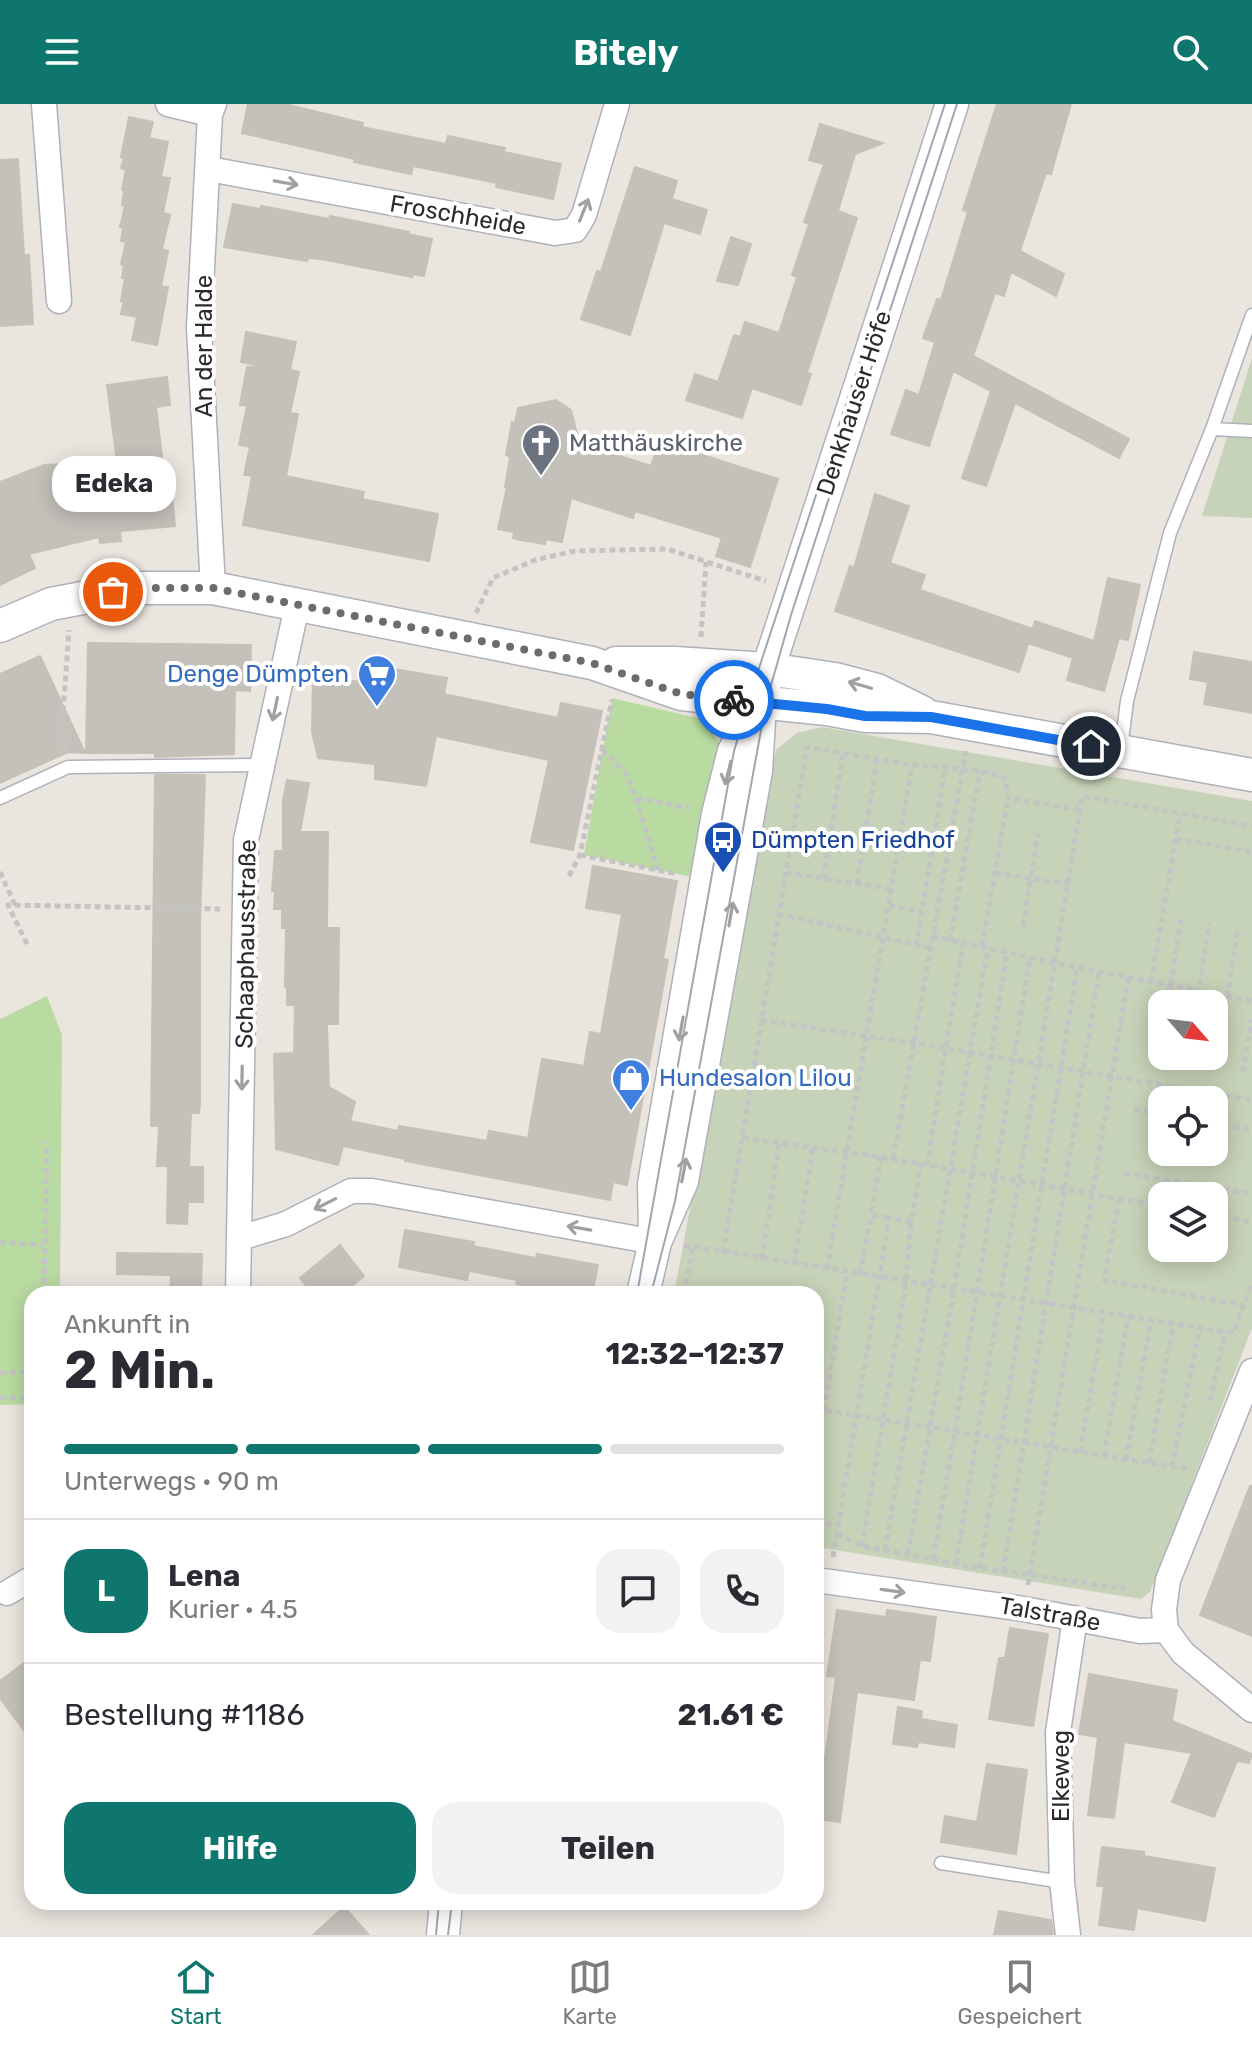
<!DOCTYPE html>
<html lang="de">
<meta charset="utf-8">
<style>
:root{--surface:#fff;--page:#f2f2f3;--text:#2b2b33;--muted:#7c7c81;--line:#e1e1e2;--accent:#0f766e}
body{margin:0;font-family:Rubik,sans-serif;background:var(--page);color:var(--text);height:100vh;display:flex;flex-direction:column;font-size:30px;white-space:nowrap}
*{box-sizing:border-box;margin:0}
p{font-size:26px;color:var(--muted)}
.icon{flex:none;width:44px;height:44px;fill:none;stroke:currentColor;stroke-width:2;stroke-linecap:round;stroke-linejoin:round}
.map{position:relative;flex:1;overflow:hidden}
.side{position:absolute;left:24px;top:1182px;width:800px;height:624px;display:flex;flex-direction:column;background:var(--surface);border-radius:24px;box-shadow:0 4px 20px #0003}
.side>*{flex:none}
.needle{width:52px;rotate:118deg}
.tools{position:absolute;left:1148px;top:886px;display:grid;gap:16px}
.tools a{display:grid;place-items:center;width:80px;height:80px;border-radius:16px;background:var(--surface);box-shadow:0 4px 20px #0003;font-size:40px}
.pin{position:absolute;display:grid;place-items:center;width:68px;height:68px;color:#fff;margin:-34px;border:4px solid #fff;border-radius:50%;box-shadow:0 2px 8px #0007}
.courier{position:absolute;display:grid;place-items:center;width:80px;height:80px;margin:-40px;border:6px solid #1a73e8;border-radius:50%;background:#fff;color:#222;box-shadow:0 2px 10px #0007}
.bubble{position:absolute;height:56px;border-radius:24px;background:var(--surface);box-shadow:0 4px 20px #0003;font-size:26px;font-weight:700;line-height:56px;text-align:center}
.summary em{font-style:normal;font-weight:700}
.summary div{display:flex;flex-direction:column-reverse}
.summary{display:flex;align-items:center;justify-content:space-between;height:136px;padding:0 40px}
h1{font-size:52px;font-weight:700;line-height:60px}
.bar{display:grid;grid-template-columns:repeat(4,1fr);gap:12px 8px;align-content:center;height:96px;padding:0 40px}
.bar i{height:10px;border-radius:6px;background:var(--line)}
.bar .current{background:var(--accent)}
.bar p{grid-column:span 4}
.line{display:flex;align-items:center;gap:20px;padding:0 40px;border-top:2px solid var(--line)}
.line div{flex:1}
.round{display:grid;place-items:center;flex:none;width:84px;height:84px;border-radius:24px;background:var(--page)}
.cta{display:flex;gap:16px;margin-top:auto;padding:16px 40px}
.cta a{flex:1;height:92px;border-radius:24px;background:var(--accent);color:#fff;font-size:32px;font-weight:700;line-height:92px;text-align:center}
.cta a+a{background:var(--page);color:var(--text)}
header{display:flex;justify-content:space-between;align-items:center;height:104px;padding:0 40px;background:var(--accent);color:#fff;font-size:36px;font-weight:700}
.menu{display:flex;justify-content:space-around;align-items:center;height:112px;border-top:2px solid var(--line);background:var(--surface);font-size:22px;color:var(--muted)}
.menu a{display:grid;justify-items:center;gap:4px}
.menu .current{color:var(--accent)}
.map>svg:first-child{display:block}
.green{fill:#b9dba1}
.cemetery{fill:#c7d3b8;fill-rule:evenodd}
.building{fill:#c4c0ba;stroke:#c6c0b8;stroke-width:2}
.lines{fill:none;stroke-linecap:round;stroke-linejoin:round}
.lane-casing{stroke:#afb1ba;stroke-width:15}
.street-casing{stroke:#afb1ba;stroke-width:27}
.secondary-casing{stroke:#afb1ba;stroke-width:35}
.path{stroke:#c4c4c4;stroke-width:5;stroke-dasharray:6 4;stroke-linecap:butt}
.lane{stroke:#fff;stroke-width:12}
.street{stroke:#fff;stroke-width:24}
.secondary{stroke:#fff;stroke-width:32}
.tram{stroke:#a2a5b3;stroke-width:2}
.oneway{stroke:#a0a0a0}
.done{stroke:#6e6c6a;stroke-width:8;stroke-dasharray:0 14.4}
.route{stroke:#1a73e8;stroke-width:10}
.labels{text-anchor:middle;stroke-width:8;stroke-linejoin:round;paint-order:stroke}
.street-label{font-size:24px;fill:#2b2b2b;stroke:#fff}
.worship-label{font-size:24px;fill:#5b616d;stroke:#fff;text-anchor:start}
.shop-label{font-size:24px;fill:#366cbe;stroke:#fff;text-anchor:end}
.transit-label{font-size:24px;fill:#164399;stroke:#fff;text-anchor:start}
</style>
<header><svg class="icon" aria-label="menu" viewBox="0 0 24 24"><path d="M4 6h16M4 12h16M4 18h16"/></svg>Bitely<svg class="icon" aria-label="search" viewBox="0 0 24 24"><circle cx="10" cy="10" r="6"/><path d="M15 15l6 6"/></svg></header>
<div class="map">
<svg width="1252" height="1831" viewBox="0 0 1252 1831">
<rect width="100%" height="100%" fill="#ebe5df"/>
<path class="green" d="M612,594L706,616L722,645L707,776L584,751Z
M47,892L62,931L60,1190H32V1300L0,1301V915Z"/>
<path class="cemetery" d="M1252,254V414L1202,412Z
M822,623L1252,697V1224L1150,1488L1141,1495L816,1443V1190H674L776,646L797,629ZM1162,900H1214V952H1162ZM1162,996H1214V1048H1162ZM1162,1092H1214V1144H1162Z"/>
<path class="building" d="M248,0H285L363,19L362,23L446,40L448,32L505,44L504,48L561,60L553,95L496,83L497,79L413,62L411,70L354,58L355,55L242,29Z
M997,0H1071L1051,70L1046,69L1020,147L1064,170L1056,192L1011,168L1004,192L995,189L973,252L1129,335L1119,354L1015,299L986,382L962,374L991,287L953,267L929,342L891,330L906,286L919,291L935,238L923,234L937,195L941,196L968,108L963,106Z
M129,13L153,18L149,34L168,38L161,73L170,74L163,109L170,111L162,145L168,147L161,182L168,183L157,241L132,236L137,213L121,210L124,197H121L125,174H122L124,161L121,160L126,138L121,137L123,124L120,123L125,102L122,101L124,87L122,86L126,66L121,64L124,54L121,53Z
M820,20L883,39L855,50L838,107L857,114L807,269L811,270L801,301L752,284L742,314L686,296L695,270L718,278L734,231L740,233L745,218L779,229L797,173L792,171L809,120L804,118L824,60L809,56Z
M18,55L24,151H29L33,220L0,222V56Z
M635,63L677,77L672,95L707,106L700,130L664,119L630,231L581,215L597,167L601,168Z
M233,100L260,105L261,102L329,115L330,112L409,128L408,130L432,135L424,172L412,170V173L321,155L308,154L307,157L224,143Z
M731,133L751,140L738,181L717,177Z
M246,228L296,238L290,266L299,268L290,309L298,310L286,372L364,388L362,395L438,410L429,457L243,421L252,372L244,371L250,343L239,341L247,302L240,301L247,263L259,262L241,258Z
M167,273L170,301L156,303L164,369L170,368L175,422L120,427L121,437L100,439L99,433L29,450L35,464L0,481V378L44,361L117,358L107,281Z
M556,296L571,306L577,330L587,332L582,340L651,362L659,337L778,375L750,463L716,452L722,434L635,407L633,414L571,394L562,438L546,435L545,440L521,436L513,434L514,428L498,425L507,383H505L510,353L506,351L512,318L515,319L518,304Z
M875,390L909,402L890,459L925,471L920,486L1033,525L1019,568L835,507L850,462L854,464Z
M1108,474L1140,481L1128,536L1119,534L1104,587L1067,576L1073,554L1028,539L1035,517L1094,537Z
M88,539L251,541L250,587L235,586L234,650L155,653V649H86Z
M1194,548L1252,558V609L1204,600L1208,578L1190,575Z
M40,552L85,649L68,648L0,679V570Z
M389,564L447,574L444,590L558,614L561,599L602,607L573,746L531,738L549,656L436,632L426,682L375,675V660L318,654L312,628L313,575L388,579Z
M155,671H205L200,818V998L199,1009H191L189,1063H203V1098H188L187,1120L167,1119L168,1062H157L159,1022H151Z
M287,676L309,679L300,728H328L327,824H339L338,920H327L329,983L355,998L350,1017L398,1027L399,1022L487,1037L489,1027L528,1034L542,955L584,962L590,928L601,930L622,810L586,804L593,762L677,777L663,855L668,856L627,1081L613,1078L610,1096L405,1057V1055L343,1042L338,1061L276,1045L274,950L294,949L295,901H287V883H285L286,824H282V805H274L275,787H272L275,747H283V696Z
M405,1126L474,1138L473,1142L536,1154L537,1150L598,1161L592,1190H569L516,1180L517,1176L469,1167L467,1176L399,1163Z
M340,1141L364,1172L342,1190H312L300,1174Z
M117,1149L202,1150L201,1190H170L171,1171L117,1170Z
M1250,1382H1252V1532L1200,1511Z
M837,1506L886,1513L887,1506L936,1513L930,1557L920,1556L914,1596L857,1588L840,1718L816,1715V1668L823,1669L836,1573L827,1572Z
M1010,1524L1048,1530L1033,1622L989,1615L999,1554H1005Z
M32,1553V1637L0,1594V1577Z
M1089,1570L1177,1586L1172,1617L1252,1650L1249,1659L1237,1657L1214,1713L1172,1698L1192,1649L1124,1638L1114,1714L1088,1711L1098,1633L1079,1630Z
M898,1603L922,1607L921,1615L957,1621L954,1643L918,1638L917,1643L893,1640Z
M987,1660L1027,1666L1016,1750L941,1738L945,1712L977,1718Z
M1102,1743L1144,1748V1752L1215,1764L1205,1817L1137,1804L1134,1826L1099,1821L1104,1782H1097Z
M344,1803L369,1831H313Z
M999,1807L1051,1816L1053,1831H994Z"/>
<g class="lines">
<defs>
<path id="lane" d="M1212,325L1252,327
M1121,644L1127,597L1170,429L1212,325L1252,211
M0,694L68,663L262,661
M941,1759L1062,1778"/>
<path id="street" d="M44,0L59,197
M168,0L210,10
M209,65L555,129L575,126L584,111L617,0
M213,484L199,223L210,10L214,0
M240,1134L286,1120L351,1087H372L655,1138
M238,1190L246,736L297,502
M816,1476L1024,1505L1140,1527L1166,1526
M7,1489L32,1474
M1166,1526L1164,1506L1168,1476L1252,1267
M1166,1526L1183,1549L1252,1606
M1068,1831L1062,1778L1058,1628L1075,1514"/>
<path id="secondary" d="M0,522L51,500L135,484H213L592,559L681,590L827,605L865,612L931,613L1252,671
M616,559H675L768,565L835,575L877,586L922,608
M655,1131L654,1080L718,710L734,647L754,610
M643,1190L655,1138L682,1077L756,667L760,599L768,565L952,0
M443,1831L446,1798"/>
</defs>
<use href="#lane" class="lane-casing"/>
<use href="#street" class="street-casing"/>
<use href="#secondary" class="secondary-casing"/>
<path class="path" d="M476,509L493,474L535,456L575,447L667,445L766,477
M701,533L706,458
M602,646L625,668L636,694L658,766
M66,647L62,623L69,526
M637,694L690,704
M1176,735L1252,748
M580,751L678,770
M0,768L15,801
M786,769L892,785
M995,769L1068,780
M569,772L580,751L612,596
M823,775L843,650
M857,780L877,655
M889,802L922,807
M778,810L930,844
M1023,822L1038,729
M932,832L1055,859L1252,897
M950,837L980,667
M27,840L8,801L220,805
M916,842L945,665
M982,842L1008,694
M1151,878L1180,709
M1168,900L1181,815
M1197,900L1209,819
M761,916L914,939L1252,996
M1160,954L1162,938
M1188,957L1189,952
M1216,962L1238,824
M1243,968L1252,915
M1134,1005L1162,1010
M1214,1019L1252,1026
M743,1034L881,1053L1162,1102
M881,1053L871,1111L889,1114
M893,1055L966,647
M927,1061L963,839
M1124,1069L1252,1090
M1119,1095L1104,1176L1243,1201
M1214,1111L1252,1118
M0,1138L43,1141
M684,1141L1225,1228H1234L1252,1177
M723,1149L807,643L912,661L980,667L1005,674L1008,694L1080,706
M762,1155L779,1039
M794,1160L813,1044
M827,1165L912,661
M860,1170L871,1111
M44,1190L47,1038
M684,1190L693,1143
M0,1269L32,1268
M0,1294L32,1293
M1210,1297L1225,1228
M816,1305L1187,1365
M824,1306L847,1168
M1080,1348L1104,1209
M1104,1352L1128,1212
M1126,1356L1151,1216
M1149,1359L1173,1220
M1172,1363L1200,1224
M816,1418L838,1421
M837,1430L862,1442L956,1460L1126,1485
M862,1442L906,1178L911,1118
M885,1446L988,843
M908,1450L954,1185L1007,848
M833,1453L889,1114L911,1118L921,1060
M933,1455L955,1327L1030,853
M956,1460L1082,692L1252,722
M980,1464L1077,864
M1003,1468L1099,868
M1028,1481L1128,874"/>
<use href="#lane" class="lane"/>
<use href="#street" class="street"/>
<use href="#secondary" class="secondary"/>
<path class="tram" d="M637,1190L734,647L759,564L945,0
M651,1190L675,1097L766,599L791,511L957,0
M436,1831L439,1798
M448,1831L452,1798"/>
</g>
<defs><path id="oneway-shaft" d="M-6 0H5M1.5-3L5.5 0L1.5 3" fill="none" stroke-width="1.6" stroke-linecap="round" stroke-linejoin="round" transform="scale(2)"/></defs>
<g class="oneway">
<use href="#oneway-shaft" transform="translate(286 79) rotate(10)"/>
<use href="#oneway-shaft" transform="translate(584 106) rotate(-68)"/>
<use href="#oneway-shaft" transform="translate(860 581) rotate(-164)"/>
<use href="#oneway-shaft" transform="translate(275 605) rotate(102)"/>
<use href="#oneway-shaft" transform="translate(728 669) rotate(104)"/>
<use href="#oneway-shaft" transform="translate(731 810) rotate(-80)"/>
<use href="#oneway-shaft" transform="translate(681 925) rotate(100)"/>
<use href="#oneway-shaft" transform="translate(242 974) rotate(91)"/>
<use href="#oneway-shaft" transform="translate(684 1066) rotate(-79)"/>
<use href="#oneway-shaft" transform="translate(325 1100) rotate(153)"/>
<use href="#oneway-shaft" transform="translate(579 1124) rotate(-170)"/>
<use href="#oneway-shaft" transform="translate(893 1487) rotate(8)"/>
</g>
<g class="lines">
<path class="done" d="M113,488L135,484H213L592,559L681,590L734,596"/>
<path class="route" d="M734,596L827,605L865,612L931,613L1091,642"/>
</g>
<defs>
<symbol id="church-pin" viewBox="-11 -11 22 30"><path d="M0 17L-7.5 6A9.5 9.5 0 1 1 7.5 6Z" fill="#6b7280" stroke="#fff"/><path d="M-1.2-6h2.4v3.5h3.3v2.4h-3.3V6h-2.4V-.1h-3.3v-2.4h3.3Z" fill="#fff"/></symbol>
<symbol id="supermarket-pin" viewBox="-11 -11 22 30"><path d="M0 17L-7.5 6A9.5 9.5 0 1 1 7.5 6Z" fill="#3f7fe0" stroke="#fff"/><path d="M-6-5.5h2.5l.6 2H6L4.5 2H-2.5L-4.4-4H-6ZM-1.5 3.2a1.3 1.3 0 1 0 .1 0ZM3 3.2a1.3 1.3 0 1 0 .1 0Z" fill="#fff"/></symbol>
<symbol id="bus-pin" viewBox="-11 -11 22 30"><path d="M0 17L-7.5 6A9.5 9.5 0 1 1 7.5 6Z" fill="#1a4fb4" stroke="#fff"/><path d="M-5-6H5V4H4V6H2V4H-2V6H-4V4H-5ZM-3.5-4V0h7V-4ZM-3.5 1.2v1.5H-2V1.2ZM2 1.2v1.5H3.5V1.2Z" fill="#fff"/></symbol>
<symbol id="shop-pin" viewBox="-11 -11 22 30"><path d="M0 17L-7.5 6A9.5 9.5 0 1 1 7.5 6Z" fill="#3f7fe0" stroke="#fff"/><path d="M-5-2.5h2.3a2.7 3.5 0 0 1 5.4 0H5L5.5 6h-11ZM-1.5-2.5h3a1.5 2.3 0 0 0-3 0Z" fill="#fff"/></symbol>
</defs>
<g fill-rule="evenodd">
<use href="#church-pin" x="519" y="317" width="44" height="60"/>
<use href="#supermarket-pin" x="355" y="548" width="44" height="60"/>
<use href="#bus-pin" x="701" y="714" width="44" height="60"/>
<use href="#shop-pin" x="609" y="952" width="44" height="60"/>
</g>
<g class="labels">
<g class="street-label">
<text transform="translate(458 111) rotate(10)" y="8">Froschheide</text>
<text transform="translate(204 242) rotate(-90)" y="8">An der Halde</text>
<text transform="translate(854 299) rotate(-72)" y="8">Denkhauser Höfe</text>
<text transform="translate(246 840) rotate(-89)" y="8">Schaaphausstraße</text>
<text transform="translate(1050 1510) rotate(10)" y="8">Talstraße</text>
<text transform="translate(1061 1672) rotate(-90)" y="8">Elkeweg</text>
</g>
<g class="worship-label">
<text x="569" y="347">Matthäuskirche</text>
</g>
<g class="shop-label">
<text x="349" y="578">Denge Dümpten</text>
<text x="659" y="982" text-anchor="start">Hundesalon Lilou</text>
</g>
<g class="transit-label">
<text x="751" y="744">Dümpten Friedhof</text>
</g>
</g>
</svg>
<div class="tools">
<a><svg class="needle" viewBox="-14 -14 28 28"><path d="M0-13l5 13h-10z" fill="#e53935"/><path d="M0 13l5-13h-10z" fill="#7c7c81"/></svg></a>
<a><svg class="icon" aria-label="locate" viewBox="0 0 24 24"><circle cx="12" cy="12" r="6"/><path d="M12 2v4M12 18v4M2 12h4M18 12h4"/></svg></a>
<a><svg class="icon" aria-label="layers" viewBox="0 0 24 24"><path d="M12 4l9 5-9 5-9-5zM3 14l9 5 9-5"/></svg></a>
</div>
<div class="pin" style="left:113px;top:488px;background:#ea580c"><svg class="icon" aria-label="bag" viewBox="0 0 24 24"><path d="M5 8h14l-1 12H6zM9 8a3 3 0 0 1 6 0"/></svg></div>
<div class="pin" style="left:1091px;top:642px;background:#1f2937"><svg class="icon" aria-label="home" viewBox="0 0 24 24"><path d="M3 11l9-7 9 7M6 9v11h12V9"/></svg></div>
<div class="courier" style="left:734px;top:596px"><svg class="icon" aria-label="bike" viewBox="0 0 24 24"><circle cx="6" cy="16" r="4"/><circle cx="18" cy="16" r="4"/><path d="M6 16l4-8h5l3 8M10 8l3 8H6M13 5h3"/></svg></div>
<div class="bubble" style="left:52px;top:352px;width:124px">Edeka</div>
<section class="side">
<div class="summary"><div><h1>2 Min.</h1><p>Ankunft in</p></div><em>12:32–12:37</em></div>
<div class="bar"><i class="current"></i><i class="current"></i><i class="current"></i><i></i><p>Unterwegs · 90 m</p></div>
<div class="line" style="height:144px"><b class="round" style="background:var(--accent);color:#fff">L</b><div><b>Lena</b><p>Kurier · 4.5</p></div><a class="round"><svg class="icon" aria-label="chat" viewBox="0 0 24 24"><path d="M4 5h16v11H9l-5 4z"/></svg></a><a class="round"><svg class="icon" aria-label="phone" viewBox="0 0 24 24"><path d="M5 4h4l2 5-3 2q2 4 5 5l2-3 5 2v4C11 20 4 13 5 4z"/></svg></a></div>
<div class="line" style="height:104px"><div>Bestellung #1186</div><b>21.61 €</b></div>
<div class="cta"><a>Hilfe</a><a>Teilen</a></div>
</section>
</div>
<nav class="menu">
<a class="current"><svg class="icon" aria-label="home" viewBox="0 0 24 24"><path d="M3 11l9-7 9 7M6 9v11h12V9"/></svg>Start</a>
<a><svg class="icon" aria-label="map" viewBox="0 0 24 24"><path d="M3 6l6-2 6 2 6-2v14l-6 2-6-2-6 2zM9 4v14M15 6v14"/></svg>Karte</a>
<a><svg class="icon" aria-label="saved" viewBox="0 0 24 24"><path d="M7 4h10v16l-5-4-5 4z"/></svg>Gespeichert</a>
</nav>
